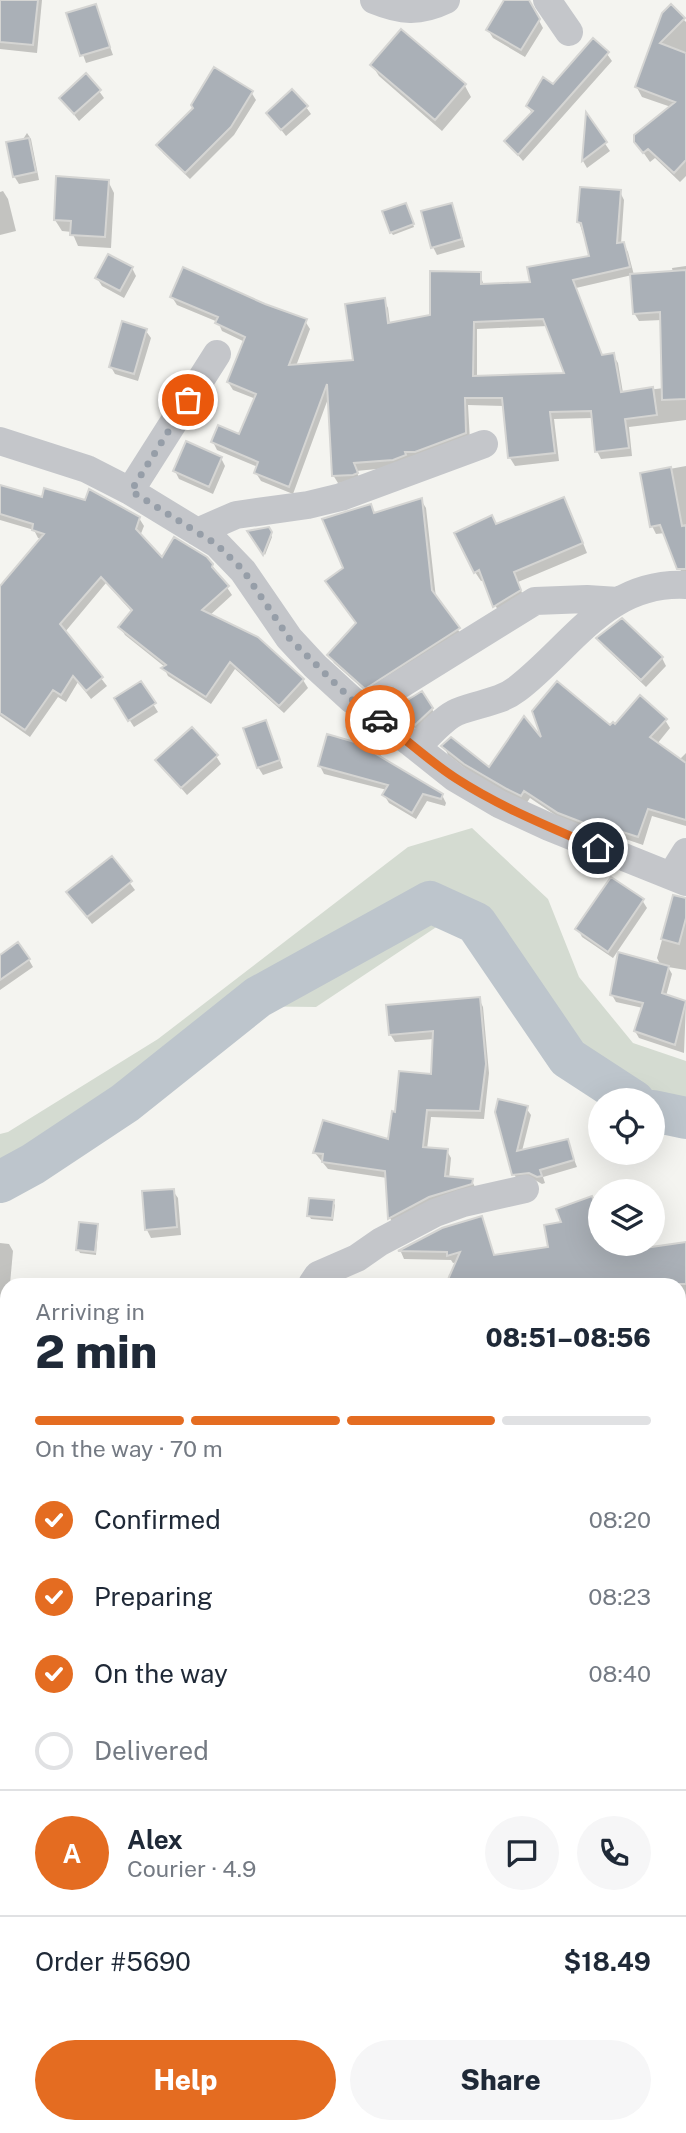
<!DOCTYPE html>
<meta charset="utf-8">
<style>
:root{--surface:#fff;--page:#f6f6f7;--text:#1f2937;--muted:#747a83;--line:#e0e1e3;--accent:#e46c21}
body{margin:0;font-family:"Public Sans",sans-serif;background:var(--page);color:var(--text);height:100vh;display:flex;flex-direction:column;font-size:26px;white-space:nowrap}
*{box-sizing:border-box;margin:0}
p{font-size:23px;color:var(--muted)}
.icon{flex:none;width:38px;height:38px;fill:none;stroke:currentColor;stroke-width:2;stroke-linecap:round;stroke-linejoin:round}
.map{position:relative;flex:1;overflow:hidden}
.side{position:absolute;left:0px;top:1278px;width:686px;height:856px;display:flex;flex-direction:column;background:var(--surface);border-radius:21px 21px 0 0;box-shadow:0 7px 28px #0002}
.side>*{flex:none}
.tools{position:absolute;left:588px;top:1088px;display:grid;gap:14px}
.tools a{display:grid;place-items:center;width:77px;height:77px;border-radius:50%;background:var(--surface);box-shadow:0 7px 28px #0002;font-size:35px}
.pin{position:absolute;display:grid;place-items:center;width:60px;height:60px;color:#fff;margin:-30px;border:4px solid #fff;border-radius:50%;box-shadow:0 2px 7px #0007}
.courier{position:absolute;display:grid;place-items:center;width:70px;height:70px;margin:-35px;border:5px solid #e46c21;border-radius:50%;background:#fff;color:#222;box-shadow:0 2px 9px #0007}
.headline em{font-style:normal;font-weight:800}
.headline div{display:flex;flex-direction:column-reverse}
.headline{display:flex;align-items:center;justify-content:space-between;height:119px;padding:0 35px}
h1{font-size:46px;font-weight:800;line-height:52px}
.bar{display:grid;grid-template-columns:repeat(4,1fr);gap:10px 7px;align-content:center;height:84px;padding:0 35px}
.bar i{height:9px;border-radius:5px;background:var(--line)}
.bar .on{background:var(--accent)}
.bar p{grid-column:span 4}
.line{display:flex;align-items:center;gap:18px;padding:0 35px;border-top:2px solid var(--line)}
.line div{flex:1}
.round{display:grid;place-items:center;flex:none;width:74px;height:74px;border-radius:37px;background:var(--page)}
ol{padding:0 35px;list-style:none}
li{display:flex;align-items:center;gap:21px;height:77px}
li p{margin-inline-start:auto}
li .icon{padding:7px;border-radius:50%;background:var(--accent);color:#fff;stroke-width:4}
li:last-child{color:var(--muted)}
li i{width:38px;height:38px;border:4px solid var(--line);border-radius:50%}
.button{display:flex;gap:14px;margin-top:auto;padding:14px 35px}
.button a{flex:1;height:80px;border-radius:42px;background:var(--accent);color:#fff;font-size:28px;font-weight:800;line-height:80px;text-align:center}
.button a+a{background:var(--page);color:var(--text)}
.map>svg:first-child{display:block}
.green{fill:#d4dbd1}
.shadow{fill:#0003;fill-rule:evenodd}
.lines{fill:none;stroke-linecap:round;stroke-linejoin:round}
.river{stroke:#bdc5cc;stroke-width:42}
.building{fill:#aab0b7;stroke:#d5d5d3;stroke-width:2;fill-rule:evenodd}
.street{stroke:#c4c6ca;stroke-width:28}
.done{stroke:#969ea8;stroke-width:7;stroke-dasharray:0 12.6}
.route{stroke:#e46c21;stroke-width:9}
</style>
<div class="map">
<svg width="686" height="2133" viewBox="0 0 686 2133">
<rect width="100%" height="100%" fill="#f4f4f0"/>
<path class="green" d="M472,828L548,899L579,977L633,1043L686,1061V1117L580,1070L468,906L316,1007L245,1006L43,1161L0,1182V1134L8,1132L158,1039L408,847Z"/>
<path class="shadow" d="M0,0H42L37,53L0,49Z
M506,0H525L529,2L543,28L525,57L493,38L488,30Z
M95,6L113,55L86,63L68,14Z
M671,7L686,22V176L680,182L655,158L650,162L636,142L671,107L642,97L636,86Z
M402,31L465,86L471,97L442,131L379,76L372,65Z
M607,54L612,61L523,161L506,141L532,114L528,106L553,86Z
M99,91L104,98L79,121L61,98Z
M251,92L256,100L234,135L190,179L163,153L159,145Z
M306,107L311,114L286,136L268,113Z
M587,117L610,151L587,168L583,161Z
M27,133L31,139L39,180L19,184L14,176L11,158Z
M108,181L114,193L111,248L78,246L72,232L62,231L55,220Z
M3,191L8,199L16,231L0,235V192Z
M620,192L624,200L621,244H624L628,252L634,275L673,273L672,268L686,266V420L629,427L632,456L601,459L597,451L593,418L554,419L559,461L515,466L510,458L504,406L468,405L470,441L398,467L356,471L361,481L338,483L333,475L329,396L293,494L261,481L256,473L258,467L217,450L213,442L240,436L256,399L233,390L228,382L245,342L222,331L218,322L177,305L172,297L265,306L305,321L310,329L296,366L355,362L384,300L388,308L390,324L432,316L480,274L484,286L532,284L591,257L579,222ZM632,275L634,313L639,321L662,320L664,388L623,393L618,363L613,355L602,357L576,288ZM548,326L566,374L477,378V329Z
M451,205L455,213L465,247L437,255L433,247Z
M407,208L414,227L393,235L391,232Z
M132,268L136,276L124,298L102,286L97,278Z
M146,331L151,338L138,381L115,374L111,367Z
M221,458L225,466L213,494L179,479L175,471Z
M686,466V576H683L665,533L656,534L652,526L642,474Z
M0,487L43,499L139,518L144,526L140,536L163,560L212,565L232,595L209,616L303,680L308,688L284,713L235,669L211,704L168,676L164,668L165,667L125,635L120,627L132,612L106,583L65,632L107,686L91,699L78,682L66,702L58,697L30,737L0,716V589L42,539L38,538L34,530L0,520Z
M421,500L426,508L436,598L463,637L371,696L334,663L329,655L358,625L345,569L375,514Z
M569,508L587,553L518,582L525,601L500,616L485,580L481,581L475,572L496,526Z
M249,532L270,533L272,537L265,555Z
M599,639L662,658L666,666L646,687L603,646Z
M140,683L158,712L134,727L116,699Z
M432,709L436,717L420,732L400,717L396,710Z
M665,720L670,728L657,744L679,760L686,753V826L652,816L643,845L608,833L607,838L564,821L530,798L526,804L471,773L448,755L444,746L489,770L545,744L611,728Z
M265,722L283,768L263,775L258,767Z
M328,737L378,751L382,758L442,795L446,803L445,806L427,801L416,819L389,803L384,795L387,790L324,774L320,766Z
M216,756L221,764L187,795L157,760Z
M111,858L135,890L92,924L73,900Z
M674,897L686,899V970L668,967L672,974L666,996L686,1002L684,1053L639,1038L635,1031L643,1008L616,1002L612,995L661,966L657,958Z
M642,900L647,908L613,958L582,937L578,929Z
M0,958L29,960L33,967L0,990Z
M479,999L483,1007L489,1073L484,1119L431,1117L427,1149L447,1151L451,1158L449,1179L472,1181L476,1189L394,1225L390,1218L387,1178L328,1169L315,1153L390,1141L397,1114L433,1076L434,1039L395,1042L390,1034Z
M526,1108L531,1115L522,1151L567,1141L577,1167L543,1177L545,1183L542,1184L535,1180L518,1181L514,1174L497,1112Z
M628,1185L632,1192H608Z
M173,1191L178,1198L181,1235L151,1238L147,1230L144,1193Z
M600,1195V1244H647V1250L686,1243V1342H679V1284H586L585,1282L578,1284L573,1275L511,1284H448L449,1274L452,1275L458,1262L453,1263L451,1260L404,1259L401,1252L442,1230L481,1218L495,1257L550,1248L563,1224L558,1210Z
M333,1202L335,1205L333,1221L311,1219L309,1215Z
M96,1226L98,1229L96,1255L80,1253L78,1249Z
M0,1243L9,1244L13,1251L10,1284H7V1344L0,1360Z
M686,1373V1455L679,1453V1375Z
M7,1435V1497L0,1494V1451Z
M679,1511L686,1514V1554L679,1560Z
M7,1536V1562L0,1558V1552Z
M686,1577V1666L679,1664V1583Z
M679,1693L686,1696V1741L679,1737Z
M0,1694L7,1696V1731L0,1732Z
M7,1735V1880L0,1883V1738Z
M679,1795L686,1801V1821L679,1829Z
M7,1885V1927L0,1915V1890Z
M0,2002L7,2023V2084L0,2063Z
M685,2005L686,2083L679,2097V2017Z
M7,2112V2126H23L27,2133H0V2116Z
M171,2126H193L196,2133H150Z
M250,2126H269L272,2133H253Z
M365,2126H469L462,2133H367Z
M625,2126H665L661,2133H622Z"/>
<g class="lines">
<path class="river" d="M653,1111L686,1118
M0,1182L33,1164L125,1103L258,997L430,902L476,923L568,1058L634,1101"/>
</g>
<path class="building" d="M0,0H38L33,45L0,42Z
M504,0H529L540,19L521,50L486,30Z
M96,4L110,47L80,56L66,13Z
M671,4L685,18L660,43L686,53V160L674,173L648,149L643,153L634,142V135L675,102L635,87L662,13Z
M401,29L466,84L435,120L370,65Z
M593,38L609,52L518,155L504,141L533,111L526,106L543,77L553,84Z
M214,67L253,91L231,127L185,173L156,145L193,108L191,105Z
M86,73L101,90L74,114L59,98Z
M292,89L308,106L281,130L266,113Z
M586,112L607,142L582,161Z
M29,138L36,172L13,177L6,142Z
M56,176L109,180L105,237L70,235L71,221L54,220Z
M580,187L621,190L617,243L624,242L630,267L573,280L602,355L614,353L621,392L653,387L657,415L625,419L629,448L595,452L591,411L550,412L555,453L508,458L502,398H465L466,433L415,452H405L406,455L393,460L354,463L358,473L353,475L332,476L327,384L289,487L254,473L258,462L211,442L218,425L239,434L256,394L227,382L245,337L215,323L218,317L170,297L183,267L265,304L307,319L289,365L353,360L345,304L385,298L388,323L430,315V271L481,272V284L530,282L527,267L589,256L581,223L577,222ZM543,319L564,373L473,376L474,322Z
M406,203L414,224L390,233L382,211Z
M452,203L462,239L431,248L421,211Z
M108,254L133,267L120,291L95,278Z
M686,270V399L662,400L660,312L633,314L630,274Z
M122,321L147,329L134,374L109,367Z
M186,441L222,457L209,487L173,471Z
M671,467L682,526L686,525V569H677L660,525L650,527L640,473Z
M0,485L42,497L44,488L85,500L89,489L140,517L136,529L162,557L174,537L207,557L213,564L212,567L229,586L202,610L258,637L304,679L279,706L230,662L206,697L161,668L166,665L118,627L132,610L101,577L60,624L103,677L86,691L73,676L61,695L53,690L25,730L0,713V586L44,534L32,530L33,524L0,514Z
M564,497L583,543L514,572L521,590L493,607L479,570L474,573L454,533L492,515L496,524Z
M422,498L432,590L460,628L365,689L327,655L356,623L325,581L343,568L322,519L371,504L374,513Z
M269,527L272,532L263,555L247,531Z
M622,618L663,657L641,680L596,638Z
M141,681L156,703L128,721L114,698Z
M557,681L610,725L613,722L615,724L640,695L667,719L650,737L686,763V820L648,809L638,837L604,826L602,830L558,813L524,791L521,796L507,789L464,764L441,746L451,737L489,767L524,716L541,737L532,711Z
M422,691L433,708L415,725L393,709Z
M266,720L280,760L257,768L243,728Z
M192,727L218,755L181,788L155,760Z
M327,734L379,749L376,754L443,794L441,799L423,794L412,813L382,795L388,785L318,766Z
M112,856L132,881L87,917L66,892Z
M611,877L644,899L608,952L575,929Z
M673,895L686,898V918L679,944L661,939Z
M18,942L30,959L0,980V955Z
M618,952L669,966L662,993L686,1001L675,1045L634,1031L643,1003L610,995Z
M480,997L486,1064L480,1111L427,1110L423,1147L448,1149L445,1176L473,1179L472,1184L429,1197L388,1219L385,1171L322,1162L323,1154L313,1153L323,1120L388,1139L392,1111L395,1112L399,1071L431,1074L433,1031L389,1035L386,1005Z
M498,1099L528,1106L517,1151L568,1139L574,1160L540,1170L542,1176L537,1177L529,1173L512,1175L495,1112Z
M174,1189L177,1227L145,1230L142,1191Z
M592,1196L600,1219V1244H644V1248L686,1242V1284H446L460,1252L447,1256V1252L398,1251L442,1228L482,1216L494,1255L548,1247L544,1225L561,1222L556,1209Z
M309,1198L334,1200L332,1218L307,1216Z
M79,1222L98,1224L95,1252L76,1250Z"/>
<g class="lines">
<path class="street" d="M374,0C401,11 419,13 446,0
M547,0L569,32
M0,441L87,469L130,491L217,544L243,571L289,638L315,666L351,699L411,743L455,778L499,804L549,827L686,882
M130,491L217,354
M197,532L236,515L308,505L341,497L484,444
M366,709L390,691L535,601L587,599L618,601
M416,747C429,736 443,718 457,712C478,703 499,703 517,689C572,647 606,581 686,585
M671,876L686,852
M312,1284L318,1275L357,1258L380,1242L435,1213L463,1203L525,1189
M0,1572L7,1569
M679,1844L686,1837
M0,1970L7,1982
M89,2126L93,2133
M490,2133L493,2126"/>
</g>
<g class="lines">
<path class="done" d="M188,400L131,491L216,544L243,570L289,638L351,699L380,720"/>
<path class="route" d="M380,720C406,739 430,762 457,779C502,808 550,827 598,848"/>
</g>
</svg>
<div class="tools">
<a><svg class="icon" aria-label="locate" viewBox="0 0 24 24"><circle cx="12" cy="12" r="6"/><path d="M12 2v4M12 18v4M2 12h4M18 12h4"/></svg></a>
<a><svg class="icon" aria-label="layers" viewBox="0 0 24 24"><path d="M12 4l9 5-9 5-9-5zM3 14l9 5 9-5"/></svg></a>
</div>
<div class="pin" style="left:188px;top:400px;background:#ea580c"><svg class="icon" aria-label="bag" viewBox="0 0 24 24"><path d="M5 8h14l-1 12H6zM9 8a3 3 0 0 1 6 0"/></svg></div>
<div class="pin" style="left:598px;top:848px;background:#1f2937"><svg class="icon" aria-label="home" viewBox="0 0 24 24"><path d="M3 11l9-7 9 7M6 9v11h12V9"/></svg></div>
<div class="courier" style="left:380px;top:720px"><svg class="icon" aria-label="car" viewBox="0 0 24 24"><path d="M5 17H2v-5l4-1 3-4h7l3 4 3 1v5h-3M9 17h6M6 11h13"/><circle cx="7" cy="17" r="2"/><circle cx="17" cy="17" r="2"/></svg></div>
<section class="side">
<div class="headline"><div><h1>2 min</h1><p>Arriving in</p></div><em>08:51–08:56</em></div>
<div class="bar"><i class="on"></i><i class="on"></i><i class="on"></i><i></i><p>On the way · 70 m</p></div>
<ol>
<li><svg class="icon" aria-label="check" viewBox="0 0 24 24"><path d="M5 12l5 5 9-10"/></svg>Confirmed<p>08:20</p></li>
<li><svg class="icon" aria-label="check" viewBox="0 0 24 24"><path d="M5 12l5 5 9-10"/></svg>Preparing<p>08:23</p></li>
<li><svg class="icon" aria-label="check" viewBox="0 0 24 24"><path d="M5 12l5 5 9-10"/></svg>On the way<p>08:40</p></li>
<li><i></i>Delivered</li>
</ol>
<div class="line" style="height:126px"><b class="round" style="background:var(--accent);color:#fff">A</b><div><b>Alex</b><p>Courier · 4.9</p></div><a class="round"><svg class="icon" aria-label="chat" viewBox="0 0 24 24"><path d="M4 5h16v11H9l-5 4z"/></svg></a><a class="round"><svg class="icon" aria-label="phone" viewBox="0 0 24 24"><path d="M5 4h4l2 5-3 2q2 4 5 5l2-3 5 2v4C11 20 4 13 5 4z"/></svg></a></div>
<div class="line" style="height:91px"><div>Order #5690</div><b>$18.49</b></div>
<div class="button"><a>Help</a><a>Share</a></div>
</section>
</div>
